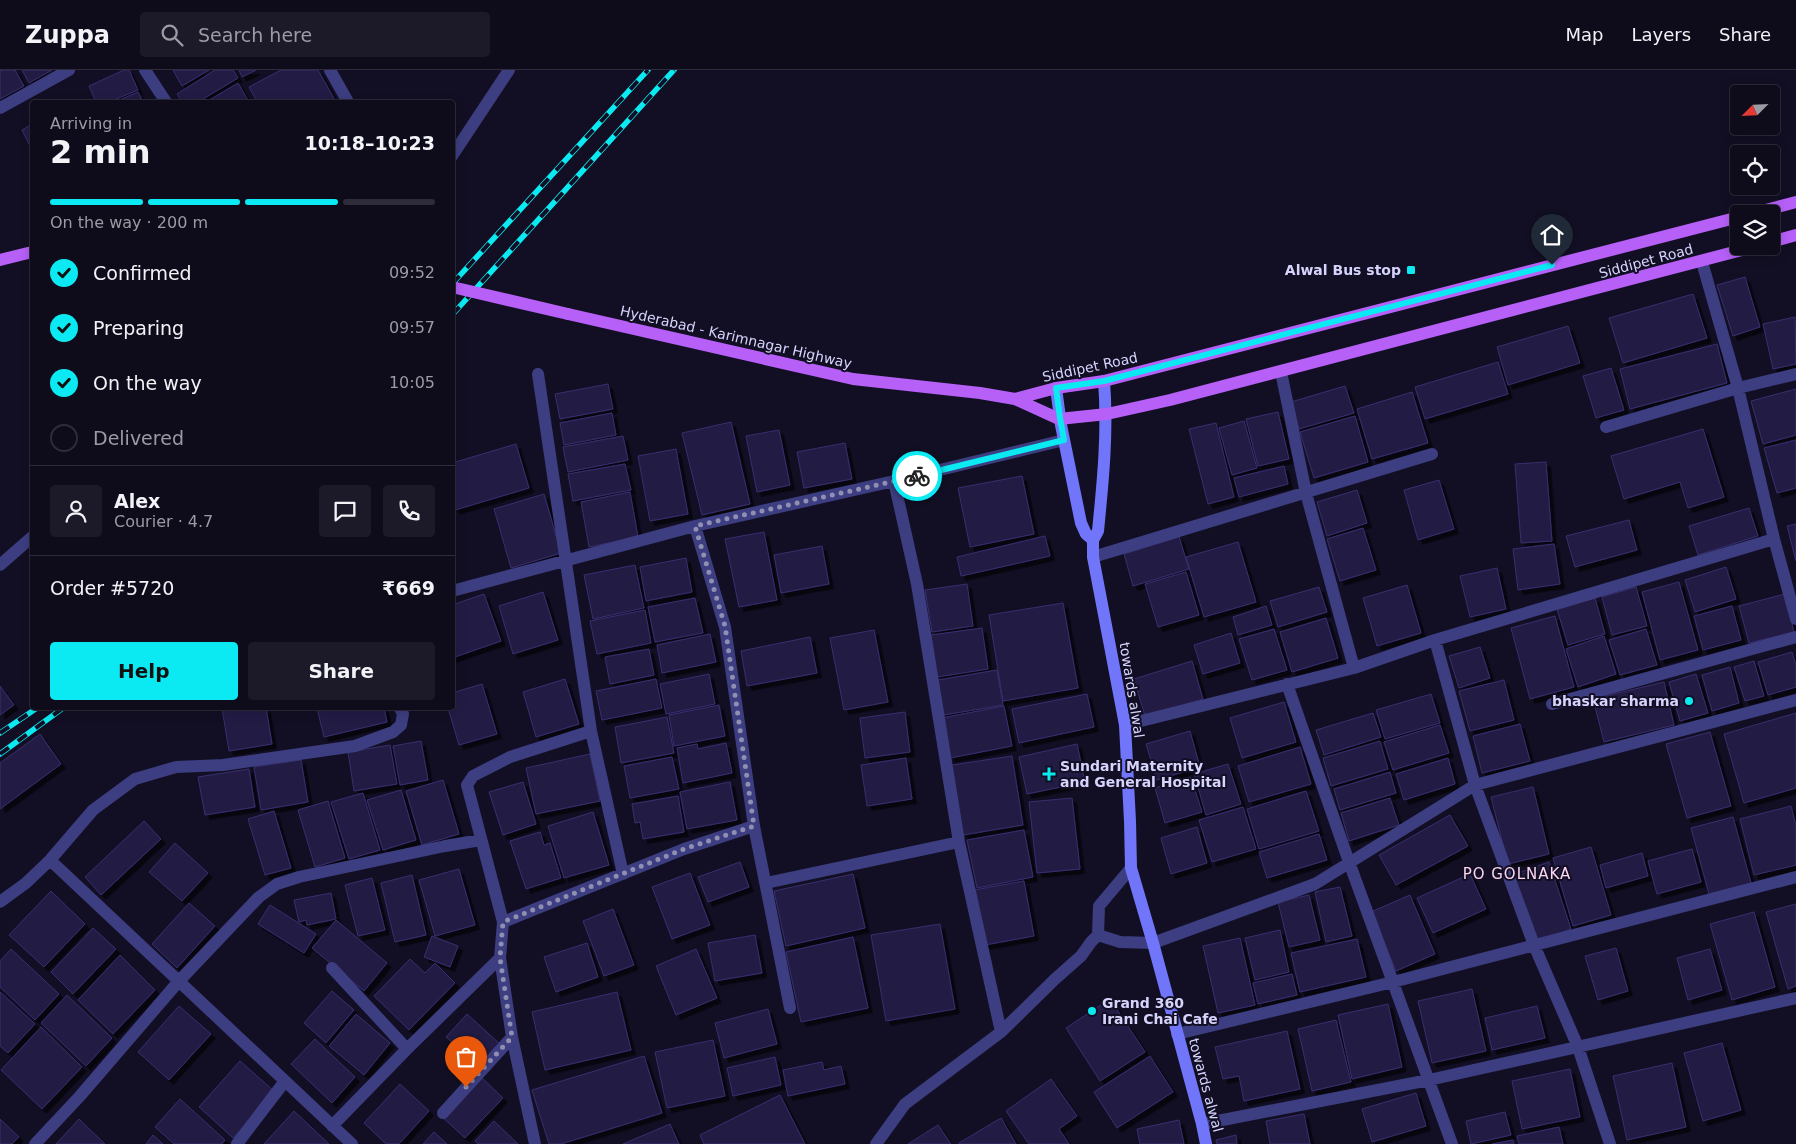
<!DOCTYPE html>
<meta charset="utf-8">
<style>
:root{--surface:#0e0b1b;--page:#1c1928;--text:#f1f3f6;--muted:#9b9ba3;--line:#2e2b3a;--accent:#0beaf2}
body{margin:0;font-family:"DejaVu Sans",sans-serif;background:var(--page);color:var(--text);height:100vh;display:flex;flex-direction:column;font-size:19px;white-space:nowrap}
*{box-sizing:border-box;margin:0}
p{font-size:16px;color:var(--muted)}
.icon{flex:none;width:28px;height:28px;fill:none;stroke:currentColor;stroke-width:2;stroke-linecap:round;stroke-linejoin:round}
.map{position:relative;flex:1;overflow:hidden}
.drawer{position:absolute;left:30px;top:30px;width:425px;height:610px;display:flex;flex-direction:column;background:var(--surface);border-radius:5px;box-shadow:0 2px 12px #0003,0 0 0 1px var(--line)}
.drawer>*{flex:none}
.needle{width:32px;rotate:246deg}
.tools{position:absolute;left:1730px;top:15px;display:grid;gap:10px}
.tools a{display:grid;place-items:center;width:50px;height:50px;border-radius:5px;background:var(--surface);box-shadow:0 2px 12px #0003,0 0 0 1px var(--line);font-size:25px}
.pin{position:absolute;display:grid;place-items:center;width:42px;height:42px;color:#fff;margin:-51px -21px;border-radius:50% 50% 50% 0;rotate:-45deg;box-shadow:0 0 5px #0007}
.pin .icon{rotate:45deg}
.courier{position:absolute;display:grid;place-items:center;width:50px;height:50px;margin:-25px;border:4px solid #0beaf2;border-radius:50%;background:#fff;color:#222;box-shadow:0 1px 6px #0007}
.head em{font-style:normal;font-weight:700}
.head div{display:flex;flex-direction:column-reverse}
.head{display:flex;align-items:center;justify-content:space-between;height:85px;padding:0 20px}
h1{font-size:32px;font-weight:700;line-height:38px}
.bar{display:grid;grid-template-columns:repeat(4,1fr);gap:8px 5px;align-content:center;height:60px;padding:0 20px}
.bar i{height:6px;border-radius:4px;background:var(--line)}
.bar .current{background:var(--accent)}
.bar p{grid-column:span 4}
.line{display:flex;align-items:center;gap:12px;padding:0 20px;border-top:1px solid var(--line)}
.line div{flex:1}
.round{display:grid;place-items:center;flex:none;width:52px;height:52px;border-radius:5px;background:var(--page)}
ol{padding:0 20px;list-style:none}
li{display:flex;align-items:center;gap:15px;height:55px}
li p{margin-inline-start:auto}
li .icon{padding:5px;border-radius:50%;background:var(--accent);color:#111;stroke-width:4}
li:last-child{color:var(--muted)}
li i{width:28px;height:28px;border:2px solid var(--line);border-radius:50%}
.primary-button{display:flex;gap:10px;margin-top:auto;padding:10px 20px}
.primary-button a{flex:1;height:58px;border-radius:5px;background:var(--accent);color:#111;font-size:20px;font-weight:700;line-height:58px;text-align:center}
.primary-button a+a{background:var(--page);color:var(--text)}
header{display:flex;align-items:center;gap:30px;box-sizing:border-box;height:70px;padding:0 25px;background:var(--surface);border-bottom:1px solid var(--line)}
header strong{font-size:24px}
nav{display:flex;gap:28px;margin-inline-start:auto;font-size:18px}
.search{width:350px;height:45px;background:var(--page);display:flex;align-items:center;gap:12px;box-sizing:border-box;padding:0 18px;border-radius:5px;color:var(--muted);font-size:19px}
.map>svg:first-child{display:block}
.building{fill:#221c44;stroke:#382f6f;filter:url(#shadow)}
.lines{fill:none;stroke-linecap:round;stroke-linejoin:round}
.minor{stroke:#3d3e81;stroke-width:12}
.secondary{stroke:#7075f9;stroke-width:12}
.primary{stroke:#b660f8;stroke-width:12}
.rail-casing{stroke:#0beaf2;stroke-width:5.5}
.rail{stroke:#120f24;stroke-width:4;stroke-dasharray:11;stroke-linecap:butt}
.primary-bridge{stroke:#b660f8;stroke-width:12}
.done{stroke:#918fb1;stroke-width:5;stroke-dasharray:0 9}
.route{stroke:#0beaf2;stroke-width:6}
.poi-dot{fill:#0beaf2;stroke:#120f24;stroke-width:2}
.labels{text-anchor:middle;stroke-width:4;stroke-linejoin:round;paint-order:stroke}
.street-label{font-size:14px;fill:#d6d4fd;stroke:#120f24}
.poi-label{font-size:14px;font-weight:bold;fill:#d6d4fd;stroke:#120f24;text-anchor:end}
.neighbourhood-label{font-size:15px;letter-spacing:1px;fill:#fdd6f1;stroke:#120f24}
</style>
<header>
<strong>Zuppa</strong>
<div class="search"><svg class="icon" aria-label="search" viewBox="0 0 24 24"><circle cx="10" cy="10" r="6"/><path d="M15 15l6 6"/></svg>Search here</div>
<nav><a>Map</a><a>Layers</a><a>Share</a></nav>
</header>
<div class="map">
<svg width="1796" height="1074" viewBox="0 0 1796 1074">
<defs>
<filter id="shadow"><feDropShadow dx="4.5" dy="4.5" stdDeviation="0" flood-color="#0009"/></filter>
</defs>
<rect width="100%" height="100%" fill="#120f24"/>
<path class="building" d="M0,0H15L24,16L0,29Z
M22,0H52L29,13Z
M124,0H129L138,20L109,32H96L89,16Z
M173,0H209L182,16Z
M215,0H233L238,8L198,32H182L177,24Z
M239,0H256L242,7Z
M281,0H318L336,32H257L249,17Z
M238,13L249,32H206Z
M138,22L143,32H115Z
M32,54V80L22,60Z
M1745,207L1760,257L1733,266L1717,215Z
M1693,224L1707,268L1623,293L1609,248Z
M1795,247L1796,294L1773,299L1763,254Z
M1568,256L1580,293L1508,315L1497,277Z
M1717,274L1727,313L1630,339L1620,299Z
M1498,292L1508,324L1425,349L1415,317Z
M1611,298L1624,340L1596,348L1583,306Z
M608,314L613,339L560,349L555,324Z
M1345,316L1354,343L1299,359L1291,332Z
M1796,319V365L1763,374L1751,331Z
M1412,322L1428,373L1372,389L1357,339Z
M1278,342L1289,389L1258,396L1246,349Z
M612,343L616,365L564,375L560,353Z
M1355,346L1368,392L1314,408L1300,362Z
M1244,351L1257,398L1232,405L1219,358Z
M731,352L750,434L702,445L682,363Z
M1216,353L1234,427L1208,434L1189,359Z
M1703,359L1724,427L1688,438L1680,412L1624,429L1611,386Z
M779,360L790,415L757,422L746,366Z
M623,366L628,390L568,402L563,377Z
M1796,370V418L1777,423L1764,378Z
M845,373L852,409L804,418L797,382Z
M516,374L529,418L455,440L452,432V393Z
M676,379L688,444L650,451L638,386Z
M1546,392L1552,471L1521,473L1515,394Z
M625,394L631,420L573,431L568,404Z
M1284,396L1288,414L1239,427L1234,408Z
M1022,406L1034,464L970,477L958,418Z
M1439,410L1454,459L1418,470L1404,420Z
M1357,420L1367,453L1327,466L1317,432Z
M630,422L638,467L589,477L581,432Z
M544,424L561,483L511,498L494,439Z
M1749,438L1758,466L1698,485L1689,456Z
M1629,450L1637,480L1575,497L1566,466Z
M1796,454V491L1787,456Z
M1363,458L1376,500L1340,511L1327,469Z
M764,462L777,530L739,537L725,469Z
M1045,466L1050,486L961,506L957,487Z
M1179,467L1189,499L1133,516L1124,484Z
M1238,472L1256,532L1204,547L1186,487Z
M1554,474L1560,514L1518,520L1513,479Z
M822,476L829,514L781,523L774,485Z
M686,488L692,522L646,531L640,497Z
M635,495L644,538L593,549L584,505Z
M1726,497L1736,529L1695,542L1685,510Z
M1497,498L1506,539L1470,547L1460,506Z
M1186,502L1199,545L1158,557L1145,514Z
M1679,512L1698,580L1660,590L1642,522Z
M967,514L973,556L932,562L925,520Z
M1407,515L1421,563L1377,576L1363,528Z
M1319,517L1327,542L1278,557L1270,531Z
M1636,517L1647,556L1612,565L1602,527Z
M543,522L558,570L513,584L499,536Z
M484,524L501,571L452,588V535Z
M1785,524L1794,562L1749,573L1739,536Z
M695,528L703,563L655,572L648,537Z
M1595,528L1605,564L1568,575L1557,539Z
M1063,533L1078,618L1003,631L989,545Z
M1266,536L1272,555L1238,565L1233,547Z
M1732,536L1741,570L1703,580L1694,546Z
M645,540L651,573L597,584L590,551Z
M1555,546L1574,617L1530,629L1511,558Z
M1326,548L1338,588L1292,602L1280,562Z
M982,558L988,599L937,607L931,565Z
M1274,559L1287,600L1252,610L1239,569Z
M1646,559L1657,595L1620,605L1609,570Z
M874,560L888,632L844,640L830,568Z
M1231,563L1240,593L1203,604L1194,575Z
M710,564L716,592L662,603L657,575Z
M1604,566L1616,604L1578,617L1566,579Z
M810,567L817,603L747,616L741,581Z
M1480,577L1490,608L1459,618L1449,586Z
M649,579L654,605L610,614L605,587Z
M1792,582L1796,595V617L1768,625L1758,592Z
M1192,591L1203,629L1145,646L1134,609Z
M1754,591L1764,626L1745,631L1734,597Z
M1730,597L1739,633L1712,641L1702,605Z
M997,600L1003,635L944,645L938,610Z
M709,604L715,634L666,644L660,614Z
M1696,604L1708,643L1680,651L1669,612Z
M565,609L579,654L536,667L523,622Z
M656,609L662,638L602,650L596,621Z
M1504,610L1514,650L1470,661L1459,621Z
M1664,612L1674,655L1604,672L1593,629Z
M482,614L497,664L459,675L448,638H452V623Z
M0,616L14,635L0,645Z
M1087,624L1094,657L1019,673L1012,639Z
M1431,624L1440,653L1385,669L1376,640Z
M1284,632L1296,672L1242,688L1230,648Z
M719,635L725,666L674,676L669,645Z
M1004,636L1012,676L950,688L942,648Z
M222,638H266L272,674L229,681Z
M317,638H384L387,652L324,667Z
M905,642L910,682L865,688L860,648Z
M1373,643L1381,667L1324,685L1316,660Z
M1796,643V718L1744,733L1724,664Z
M667,647L674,683L621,693L615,657Z
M1520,654L1530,691L1482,703L1473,666Z
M1440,655L1449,683L1393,700L1384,672Z
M1190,661L1200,697L1157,710L1146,674Z
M1710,662L1731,736L1687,748L1666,674Z
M40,664L61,694L0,739V693Z
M421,671L428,710L400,715L393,676Z
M1380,671L1388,699L1331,716L1323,688Z
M726,673L732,703L683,713L677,678L697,674L698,679Z
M1077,674L1085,712L1027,724L1019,687Z
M390,675L397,714L354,721L348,682Z
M1300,677L1311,714L1249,732L1238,696Z
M590,684L600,731L536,744L526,698Z
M1012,686L1023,755L963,765L952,695Z
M672,687L679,719L630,728L624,696Z
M906,688L912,729L867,736L861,695Z
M1448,688L1455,714L1404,730L1396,704Z
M301,690L308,732L261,740L254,697Z
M1228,694L1241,734L1206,745L1194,704Z
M249,699L255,737L205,745L198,707Z
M1390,702L1396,723L1340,740L1334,719Z
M1191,707L1202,742L1165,753L1155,718Z
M443,710L459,764L422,775L406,721Z
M523,712L536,754L503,765L489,722Z
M730,712L737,750L687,759L680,722Z
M1533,717L1549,784L1508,794L1491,727Z
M401,720L416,770L383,780L367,730Z
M1306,721L1319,761L1259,779L1247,739Z
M363,723L380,780L349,789L331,732Z
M678,726L684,762L643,769L640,752L635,753L632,734Z
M1072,728L1080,799L1037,803L1029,732Z
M1390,728L1399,755L1349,771L1341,743Z
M328,731L345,788L315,797L298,740Z
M1791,736L1796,756V795L1754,805L1740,749Z
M1243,737L1256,779L1212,792L1199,750Z
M274,741L291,798L265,805L248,749Z
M593,742L609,795L564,808L548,756Z
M1450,745L1468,776L1396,815L1379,785Z
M1733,747L1751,813L1709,824L1691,758Z
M144,751L161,769L101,825L85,807Z
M1197,757L1207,793L1171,804L1161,768Z
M1024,760L1033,807L977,818L967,770Z
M540,762L544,775L550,773L561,808L526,819L510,771Z
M1319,764L1327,790L1267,808L1259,782Z
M175,773L208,803L182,831L149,802Z
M1591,777L1611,845L1573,856L1553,788Z
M1692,779L1701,812L1657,824L1648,791Z
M1642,783L1648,806L1606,818L1600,795Z
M740,792L749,817L708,832L698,807Z
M1549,792L1571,859L1535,872L1512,805Z
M459,799L475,855L435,866L419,810Z
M690,803L710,855L672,869L652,817Z
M853,804L865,858L786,876L774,821Z
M1470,804L1486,839L1433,863L1417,828Z
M412,805L426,865L395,872L381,813Z
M372,808L385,860L358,866L345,815Z
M1024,811L1034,866L985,875L974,820Z
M1340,817L1352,866L1326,872L1315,822Z
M51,821L85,854L44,897L9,865Z
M331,823L336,849L307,855L306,850L299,852L294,830Z
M1309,825L1320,870L1289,877L1278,832Z
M1410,825L1435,884L1396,901L1371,842Z
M189,833L215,856L177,898L152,874Z
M1796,834V916L1788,919L1766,842Z
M270,835L316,864L304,883L258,854Z
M613,839L634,895L604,906L583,851Z
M1754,842L1775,917L1732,930L1710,854Z
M336,850L387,893L364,921L312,878Z
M940,854L955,939L886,951L871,865Z
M93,858L116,879L73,924L51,902Z
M1280,860L1289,902L1255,910L1245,868Z
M755,865L762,903L715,911L708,873Z
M432,866L458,876L450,897L424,887Z
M853,867L868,938L801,952L786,882Z
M1240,868L1255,935L1218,943L1203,876Z
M1357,869L1366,907L1300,922L1291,883Z
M587,873L598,907L556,922L544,887Z
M1616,878L1628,921L1598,930L1585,886Z
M11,879L59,924L35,950L0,917V891Z
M696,879L717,928L676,945L656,896Z
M1710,879L1722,920L1688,930L1677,888Z
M120,885L155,920L113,964L78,930Z
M410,889L425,903L435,893L455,913L409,960L374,926Z
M1292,904L1297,925L1258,934L1253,913Z
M1472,919L1486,981L1432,993L1418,931Z
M332,921L354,940L326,973L304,953Z
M0,922L35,954L8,983L0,976Z
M617,922L631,980L545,1000L532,942Z
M67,925L112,968L86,996L41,953Z
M1110,929L1145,982L1100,1011L1066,958Z
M1388,934L1402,997L1352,1009L1338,945Z
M179,936L211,964L169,1010L138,982Z
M1537,936L1545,968L1492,980L1485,948Z
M768,939L777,974L724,988L715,953Z
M356,944L390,973L364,1005L329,976Z
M467,944L500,974L479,996L446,967Z
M1336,950L1351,1012L1312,1021L1298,959Z
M41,957L82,997L42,1039L1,1000Z
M1287,961L1300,1019L1244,1031L1239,1006L1223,1009L1215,977Z
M315,969L355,1007L332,1033L291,994Z
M713,970L725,1026L667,1038L655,982Z
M1722,973L1741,1040L1703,1051L1684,983Z
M644,986L662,1043L561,1074H549L532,1020Z
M1150,986L1173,1022L1117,1058L1094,1022Z
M775,987L781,1015L733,1026L727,998Z
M240,991L275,1022L233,1068L199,1037Z
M822,992L824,1000L841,996L845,1014L788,1026L783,1000Z
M1672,993L1686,1057L1627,1070L1613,1006Z
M1570,999L1580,1047L1522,1059L1512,1011Z
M480,1006L503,1028L465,1068L442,1047Z
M1051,1009L1077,1046L1059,1059L1069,1074H1029L1006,1041Z
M400,1014L429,1041L399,1074H386L364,1053Z
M1416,1023L1426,1056L1372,1072L1362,1039Z
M780,1025L805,1074H704L700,1065Z
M180,1029L225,1070L222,1074H174L155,1057Z
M294,1041L329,1074H264Z
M1505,1042L1511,1065L1471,1074L1466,1051Z
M1304,1044L1310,1074H1270L1266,1051Z
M1001,1048L1016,1074H959V1073Z
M0,1049L19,1067L12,1074H0Z
M79,1049L105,1074H56Z
M1179,1050L1184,1074H1140L1137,1059Z
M494,1051L518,1074H478L475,1071Z
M670,1054L679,1074H623Z
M938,1055L951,1074H908Z
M1559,1057L1563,1074H1519L1517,1066Z
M434,1062L447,1074H423Z
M153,1065L163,1074H146Z
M1236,1065L1237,1074H1217L1216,1070Z
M1513,1070L1514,1074H1492Z"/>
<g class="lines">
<path class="minor" d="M145,0L166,32
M330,0L348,32
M0,38L69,0
M452,86L509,0
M1702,192L1738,318L1774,469L1796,549
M1281,302L1306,423L1354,598
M538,304L591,661L623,804
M1606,357L1738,318L1796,304
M894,411L917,514L959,772L1001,962
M695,456L725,557L754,756L790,938
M1093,487L1432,384
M0,495L32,467
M452,521L695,456L894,411L1064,370
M1435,570L1475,715L1534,875L1578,977L1610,1074
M1287,614L1349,792L1452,1074
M1552,634L1796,567
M1125,655L1354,598L1435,570L1774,469
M50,790L352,1074
M1131,798L1099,836L1098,865L1120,872L1153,873L1315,814L1475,715L1796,630
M766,813L959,772
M0,832L26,813L50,790L93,740L135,709L176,697L223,695L355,676L393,662L401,655L403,644L400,638
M503,852L467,715L473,706L510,687L591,661
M500,888L512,967L535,1074
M332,898L407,979
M1177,964L1393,912L1796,807
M443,1043L512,967
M1202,1054L1429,1010L1796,928
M332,1056L407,979L500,888L503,852L684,779L754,756
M35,1074L80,1026L179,911L259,827L277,814L299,807L445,776L481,770
M237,1074L285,1011
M876,1074L905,1034L1001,962L1054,910L1081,886L1091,872L1098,865"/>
<path class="secondary" d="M1056,318L1061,355L1081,453L1086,464L1093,470V487L1125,655L1130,751L1131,798L1153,873L1202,1054L1206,1074
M1093,470L1098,461C1103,411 1108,361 1104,311"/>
<path class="primary" d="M1751,144L1796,132
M1771,172L1796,165
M0,190L32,182
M568,244L853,309L980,323L1015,329L1059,349L1107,344L1170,330L1757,176
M1015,329L1056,318L1104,311L1739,147"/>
<defs>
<path id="rail" d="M452,214L648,0
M452,245L674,0
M0,663L37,638
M0,684L63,638"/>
</defs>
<use href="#rail" class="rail-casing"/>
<use href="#rail" class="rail"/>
<path class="primary-bridge" d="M452,217L568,244"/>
</g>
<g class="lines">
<path class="done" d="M466,1017L512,967L500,888L503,852L684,779L754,756L725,556L695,456L917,406"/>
<path class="route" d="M917,406L1064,370L1060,348L1056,318L1104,311L1552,195"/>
</g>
<g class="poi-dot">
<rect x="1406" y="195" width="10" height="10" rx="2.5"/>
<circle cx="1689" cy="631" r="5"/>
<path d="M1046.5 696.5h5v5h5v5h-5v5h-5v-5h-5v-5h5z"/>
<circle cx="1092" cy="941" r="5"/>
</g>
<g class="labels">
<g class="street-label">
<text transform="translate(1646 191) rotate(-15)" y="5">Siddipet Road</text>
<text transform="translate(736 267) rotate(13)" y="5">Hyderabad - Karimnagar Highway</text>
<text transform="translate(1090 297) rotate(-12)" y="5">Siddipet Road</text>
<text transform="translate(1132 620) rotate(81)" y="5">towards alwal</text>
<text transform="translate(1206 1015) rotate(75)" y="5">towards alwal</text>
</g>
<g class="poi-label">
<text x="1401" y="205">Alwal Bus stop</text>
<text x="1679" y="636">bhaskar sharma</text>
<text x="1060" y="701" text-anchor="start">Sundari Maternity<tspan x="1060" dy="16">and General Hospital</tspan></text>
<text x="1102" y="938" text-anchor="start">Grand 360<tspan x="1102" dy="16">Irani Chai Cafe</tspan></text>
</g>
<g class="neighbourhood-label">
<text x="1517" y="809">PO GOLNAKA</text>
</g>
</g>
</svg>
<div class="tools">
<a><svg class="needle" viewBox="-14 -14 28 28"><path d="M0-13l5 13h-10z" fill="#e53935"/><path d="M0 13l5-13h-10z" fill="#9b9ba3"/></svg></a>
<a><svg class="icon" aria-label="locate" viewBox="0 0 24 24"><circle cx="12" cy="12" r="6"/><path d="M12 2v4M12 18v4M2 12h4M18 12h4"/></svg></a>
<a><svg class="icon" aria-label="layers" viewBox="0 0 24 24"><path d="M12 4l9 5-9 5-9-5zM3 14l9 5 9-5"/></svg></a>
</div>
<div class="pin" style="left:466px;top:1017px;background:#ea580c"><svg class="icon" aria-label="bag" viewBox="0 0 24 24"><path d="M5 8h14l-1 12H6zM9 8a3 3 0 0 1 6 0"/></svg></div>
<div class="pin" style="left:1552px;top:195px;background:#1f2937"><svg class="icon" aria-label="home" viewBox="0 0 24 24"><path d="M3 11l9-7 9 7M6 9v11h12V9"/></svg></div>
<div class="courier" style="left:917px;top:406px"><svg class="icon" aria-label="bike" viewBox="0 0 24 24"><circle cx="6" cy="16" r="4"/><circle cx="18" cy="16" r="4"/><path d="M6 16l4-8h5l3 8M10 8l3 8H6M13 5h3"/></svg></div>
<section class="drawer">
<div class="head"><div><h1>2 min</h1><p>Arriving in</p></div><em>10:18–10:23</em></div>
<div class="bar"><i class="current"></i><i class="current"></i><i class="current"></i><i></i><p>On the way · 200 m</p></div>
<ol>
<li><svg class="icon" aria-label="check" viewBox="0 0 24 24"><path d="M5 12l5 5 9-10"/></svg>Confirmed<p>09:52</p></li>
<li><svg class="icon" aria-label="check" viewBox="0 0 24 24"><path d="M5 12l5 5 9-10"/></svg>Preparing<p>09:57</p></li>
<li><svg class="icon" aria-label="check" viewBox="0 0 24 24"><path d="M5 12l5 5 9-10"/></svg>On the way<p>10:05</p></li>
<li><i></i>Delivered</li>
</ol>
<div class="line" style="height:90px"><a class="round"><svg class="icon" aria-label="person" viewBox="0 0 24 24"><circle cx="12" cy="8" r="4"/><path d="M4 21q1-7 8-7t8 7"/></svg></a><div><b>Alex</b><p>Courier · 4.7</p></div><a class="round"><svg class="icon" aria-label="chat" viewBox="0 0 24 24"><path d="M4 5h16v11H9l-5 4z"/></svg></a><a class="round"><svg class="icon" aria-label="phone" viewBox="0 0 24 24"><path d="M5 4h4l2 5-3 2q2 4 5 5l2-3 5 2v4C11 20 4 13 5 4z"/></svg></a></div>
<div class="line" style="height:65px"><div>Order #5720</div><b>₹669</b></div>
<div class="primary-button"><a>Help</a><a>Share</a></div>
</section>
</div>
